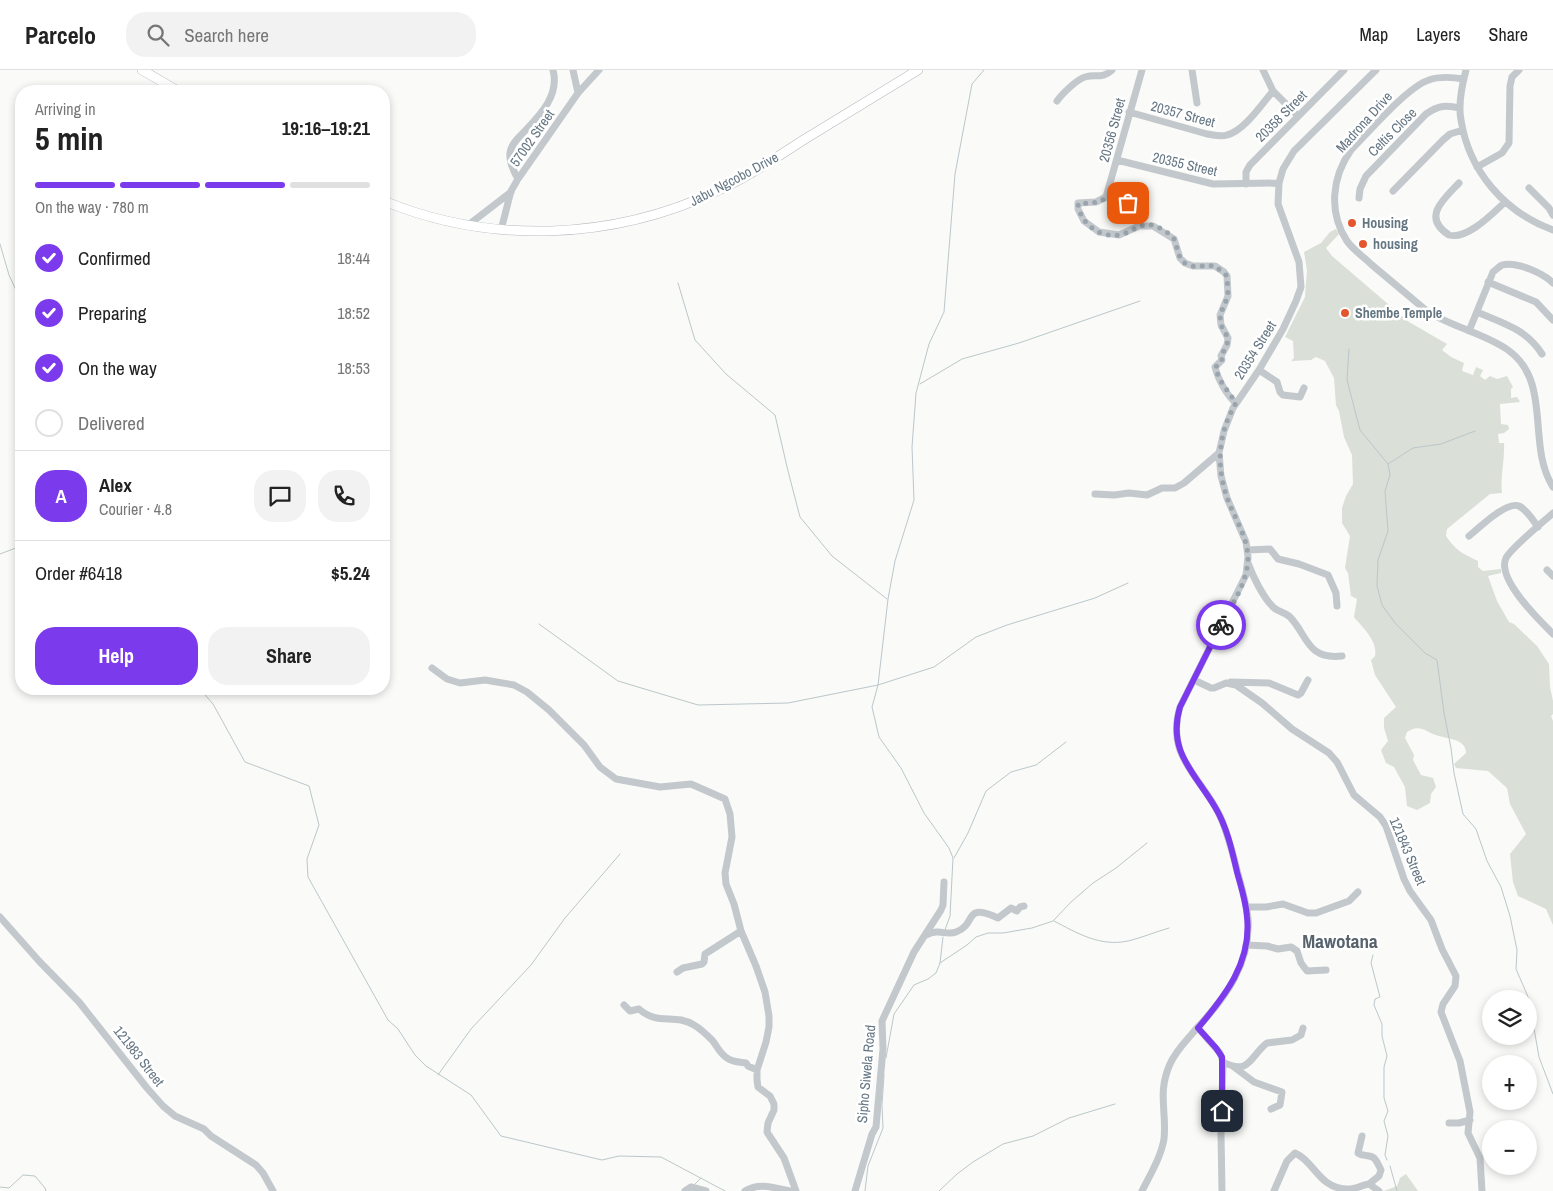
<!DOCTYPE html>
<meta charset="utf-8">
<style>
:root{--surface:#fff;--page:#f2f2f2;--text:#222;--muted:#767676;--line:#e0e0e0;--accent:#7c3aed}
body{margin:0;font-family:"Archivo Narrow",sans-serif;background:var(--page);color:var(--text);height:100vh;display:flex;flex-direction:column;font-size:19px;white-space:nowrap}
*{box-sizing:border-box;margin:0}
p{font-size:16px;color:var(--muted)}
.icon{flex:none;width:28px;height:28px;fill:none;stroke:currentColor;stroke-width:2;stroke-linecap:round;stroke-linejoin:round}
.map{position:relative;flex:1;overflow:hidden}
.details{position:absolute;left:15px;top:15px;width:375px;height:610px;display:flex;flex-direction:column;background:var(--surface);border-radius:20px;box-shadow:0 2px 8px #0003}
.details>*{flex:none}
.controls{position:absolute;left:1482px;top:920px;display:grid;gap:10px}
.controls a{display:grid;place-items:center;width:55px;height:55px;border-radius:50%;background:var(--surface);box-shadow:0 2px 8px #0003;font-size:25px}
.pin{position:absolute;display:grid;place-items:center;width:42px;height:42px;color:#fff;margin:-21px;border-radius:10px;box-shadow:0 2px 8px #0006}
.courier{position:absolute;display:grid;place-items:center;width:50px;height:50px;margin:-25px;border:4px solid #7c3aed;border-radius:50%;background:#fff;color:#222;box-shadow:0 1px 6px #0007}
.headline em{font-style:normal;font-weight:700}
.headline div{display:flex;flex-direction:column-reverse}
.headline{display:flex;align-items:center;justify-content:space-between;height:85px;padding:0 20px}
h1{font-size:32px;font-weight:700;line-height:38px}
.bar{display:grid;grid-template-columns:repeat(4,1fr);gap:8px 5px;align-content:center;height:60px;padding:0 20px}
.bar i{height:6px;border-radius:4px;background:var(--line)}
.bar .current{background:var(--accent)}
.bar p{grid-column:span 4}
.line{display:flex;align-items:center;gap:12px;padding:0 20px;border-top:1px solid var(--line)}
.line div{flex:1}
.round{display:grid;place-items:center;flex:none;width:52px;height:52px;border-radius:20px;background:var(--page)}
ol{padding:0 20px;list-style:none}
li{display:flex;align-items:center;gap:15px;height:55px}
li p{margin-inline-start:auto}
li .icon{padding:5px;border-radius:50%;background:var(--accent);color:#fff;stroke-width:4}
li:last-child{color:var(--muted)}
li i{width:28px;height:28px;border:2px solid var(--line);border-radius:50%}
.action{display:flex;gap:10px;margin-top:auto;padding:10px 20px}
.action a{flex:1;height:58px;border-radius:20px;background:var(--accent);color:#fff;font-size:20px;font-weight:700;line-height:58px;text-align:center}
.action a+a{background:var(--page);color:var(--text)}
header{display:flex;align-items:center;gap:30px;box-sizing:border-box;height:70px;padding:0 25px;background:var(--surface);border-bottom:1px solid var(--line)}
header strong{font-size:24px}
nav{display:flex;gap:28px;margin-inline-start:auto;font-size:18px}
.search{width:350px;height:45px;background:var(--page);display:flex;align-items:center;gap:12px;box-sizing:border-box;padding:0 18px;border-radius:20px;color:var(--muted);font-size:19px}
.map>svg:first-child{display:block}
.green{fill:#dadfd7}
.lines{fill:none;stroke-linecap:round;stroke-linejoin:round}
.stream{stroke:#bbc7cb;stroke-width:1}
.major-casing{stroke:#b5babe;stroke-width:10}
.minor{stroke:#c3c8cc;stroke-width:7}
.major{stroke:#fff;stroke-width:9}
.done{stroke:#99a4ac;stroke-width:5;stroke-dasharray:0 9}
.route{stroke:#7c3aed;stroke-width:6}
.poi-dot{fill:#e4572e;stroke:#fff;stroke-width:2}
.labels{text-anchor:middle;stroke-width:5;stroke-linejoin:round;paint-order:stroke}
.street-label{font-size:14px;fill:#657683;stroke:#fff}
.poi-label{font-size:14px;font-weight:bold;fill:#657683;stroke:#fff;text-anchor:start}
.district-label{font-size:19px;font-weight:bold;fill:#57646e;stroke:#fff}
</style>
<header>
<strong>Parcelo</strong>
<div class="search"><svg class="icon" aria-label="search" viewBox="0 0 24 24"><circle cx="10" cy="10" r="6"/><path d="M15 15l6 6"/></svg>Search here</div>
<nav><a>Map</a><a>Layers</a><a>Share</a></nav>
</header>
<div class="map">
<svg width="1553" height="1121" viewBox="0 0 1553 1121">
<rect width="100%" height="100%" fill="#fafaf8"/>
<path class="green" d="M1336,159L1339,164L1326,178L1332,186L1409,252L1447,274L1442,280L1451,287L1464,293L1462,301L1473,305L1476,297L1483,300L1480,306L1485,310L1490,306L1497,309L1507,306L1513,317L1511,319V328L1517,327L1520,332L1500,334L1501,354L1508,355L1509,359L1504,363L1498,364L1499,373H1504C1505,390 1500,406 1502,423L1490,424L1447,459L1446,466C1455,480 1463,484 1478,491V497L1483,501L1501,499V503L1488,506L1497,531L1509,552L1514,554L1537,576L1549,594L1550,617L1553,631V644L1551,646L1553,651V855L1546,839L1518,826L1513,812L1510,784L1526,764L1510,734L1507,718L1488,701L1456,698L1454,694L1466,683C1466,667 1443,669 1433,664C1430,663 1426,660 1422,659C1417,657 1412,659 1407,662L1405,668L1414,685L1413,690L1421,705L1433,708L1436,717L1431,724L1430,733L1417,740L1407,736L1405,717L1394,697L1386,693L1381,680L1388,671L1384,658V648L1396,637L1375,605L1371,590L1375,586C1378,571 1363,558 1354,547L1357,529L1351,526L1348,503L1345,498L1350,466L1342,453V438L1346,426L1353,414L1352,385L1344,367L1339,341L1336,335L1334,308L1325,291L1316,287L1311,290L1291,291L1294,288L1293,271L1285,267L1305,227L1307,200L1304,182L1321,173L1330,162Z
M1406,1104L1418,1121H1384L1397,1116L1400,1108Z"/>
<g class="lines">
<path class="stream" d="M0,174L9,205L21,231
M678,213L695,270L726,304L775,345L788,401L800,447L832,486L887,529
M1349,279L1347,310L1360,360L1388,394L1390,405L1385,421L1388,461L1378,490L1377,516L1382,535L1395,553L1425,583L1437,590L1444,643L1451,678L1454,703L1463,744L1476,759L1487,791L1501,817L1510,846L1517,880L1516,899L1529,929
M920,314L962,289L1019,273L1140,231
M1388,394L1413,378L1441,374L1475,361
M0,484L21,476
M539,554L618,611L698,635L788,633L878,615L934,597L976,567L1007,555L1095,528L1128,513
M200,619L213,634L245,692L309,716L319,755L307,789L308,807L388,950L398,959L415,985L426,996L471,1025L501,1066L602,1090L619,1086L661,1087L725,1121
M954,788L968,763L986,721L1011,702L1036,695L1066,672
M1054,851C1077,863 1100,877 1128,871C1141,868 1155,862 1169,858
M945,860L950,846L953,788L949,778L924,743L901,698L879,667L872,637L878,615L888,529L895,491L914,430L912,377L916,323L929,274L944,242L955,104L972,14L984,0
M1373,885L1371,893L1380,927L1375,929L1374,935L1382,954V966L1387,986L1384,997V1028L1388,1041L1384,1051L1388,1066L1385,1085L1387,1090
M940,893L967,875L976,867L988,863H1003L1032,858L1053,851L1071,832L1093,813L1116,798L1147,773
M1529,930L1539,987L1553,1024
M886,988L894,944L914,915L928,909L936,903L940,893L943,867
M438,1005L471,959L531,895L565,848L620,784
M1390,1096L1397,1121
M695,1114L701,1108
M0,1117L9,1118L23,1105L35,1106L45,1118L46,1121
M865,1121L868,1096L883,1058L882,1035L884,1005
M939,1121L957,1104L973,1092L1003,1074L1033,1066L1069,1048L1115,1034"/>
<defs>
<path id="major" d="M142,0L178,21
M384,131C491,175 613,170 717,121C748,107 777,87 805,69C843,46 880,23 918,0"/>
</defs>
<use href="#major" class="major-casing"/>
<path class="minor" d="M573,0L578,23
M1142,0L1106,127L1096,132L1078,133V139L1084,151L1099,162L1119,165L1139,156H1153L1174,169L1180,188L1185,193L1193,196H1215L1224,202L1227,206L1228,226L1220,245L1221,255L1228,268L1227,275L1221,286L1222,290L1215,297C1218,309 1227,326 1236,333
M1192,0L1197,33
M1263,0L1273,21L1298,46
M1466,0C1462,15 1458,35 1461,50C1469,101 1504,142 1553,160
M1464,9C1452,7 1440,6 1429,10C1407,17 1369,62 1351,80C1332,107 1328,142 1347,171C1353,180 1364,187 1372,195C1391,211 1409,226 1428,242C1453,257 1485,264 1508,280C1553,312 1526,375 1553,417
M1057,31C1062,24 1076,10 1085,7C1095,4 1103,9 1112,0
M1129,42L1207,64C1214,65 1221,67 1227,65C1244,61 1262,34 1273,21
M1117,90L1213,114L1279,113
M1477,97L1502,83L1509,73L1510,16L1512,7L1519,0
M518,109C514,102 509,92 510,83C511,75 517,69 522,64C539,46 560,26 553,0
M1459,113C1444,129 1421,147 1449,165C1467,170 1492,144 1505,132
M1246,114V102L1250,95L1344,0
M1529,118L1549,138L1553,145
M1393,121L1443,70L1450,64L1463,60
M1106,127L1128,133
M1359,128L1360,119L1366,106L1426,44C1439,35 1446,35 1460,38
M467,156L511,122
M501,160L511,121L518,109L578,23L599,0
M1488,212L1536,232L1553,250
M1477,242C1503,253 1526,259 1542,284
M1469,261L1493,202C1496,200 1498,197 1502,195C1516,191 1543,203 1553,213
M1259,300L1277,312L1280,322L1283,325L1300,327L1304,318
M1095,424L1114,425L1129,423L1147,425L1162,418H1175L1184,413L1219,383
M1553,443C1543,452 1511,478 1506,488C1496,509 1540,551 1553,564
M1469,466C1479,458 1506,431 1519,436C1527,440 1533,450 1538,457
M1248,480L1270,479L1278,489L1299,494L1328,505L1336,523L1337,536
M1248,493C1253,507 1263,527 1273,537C1278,542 1285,542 1290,547C1308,566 1307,590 1342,586
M1547,500L1553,506
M432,598L447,609L460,613L485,610L514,615L527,622L549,640L584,675L600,697L616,709L660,717L691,714L725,729L730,744L732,767L725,803L726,814L734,834L741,861L756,896L765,922L769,946V957L766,972L757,1000V1010L758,1017L770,1026L774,1034V1040L768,1053L767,1062L784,1088L796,1121
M1194,610L1211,618H1214L1226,613L1236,615L1262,633L1292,659L1329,683L1337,692L1354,725L1380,747L1386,756L1404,809L1410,821L1431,850L1442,879L1456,906L1455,916L1443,934L1441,942L1460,991L1470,1042L1468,1063L1480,1088L1482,1121
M1231,612L1269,613L1298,625L1301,623L1308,610
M1246,837H1266L1283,834L1308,843H1316L1349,831L1358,822
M0,847L39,891L79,932L147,1018L163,1036L175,1046L204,1059L211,1066L256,1095L263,1103L273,1121
M926,865C940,858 946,866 956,862C978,854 962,832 998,848L1011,838L1017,841L1020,837L1024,836
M1246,875L1267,876L1278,879L1291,877L1297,881L1301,893L1307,901L1326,900
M677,902L683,898L702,894L704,892L705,884L741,861
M624,935L630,941L639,939C658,956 674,943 694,955C701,959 707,965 712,970C717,976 720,984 727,988C732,992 739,992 746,993L748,996L757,1000
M1198,958L1220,983L1223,992L1221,1065L1222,1121
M1223,992C1250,1006 1250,986 1267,973L1292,970L1301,965L1303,958
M1234,997L1254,1012L1282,1022L1280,1035L1271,1039
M1449,1053H1459L1470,1050
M1362,1066L1358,1083C1363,1087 1369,1084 1374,1088C1377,1091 1379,1096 1381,1100L1379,1106L1369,1114
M685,1121L691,1117L706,1121
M745,1121C760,1112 774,1118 790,1121
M855,1121L872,1064L876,1057L883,979L882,951L914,882L941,840L943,835L944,812
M1142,1121C1150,1105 1161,1087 1164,1069C1167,1041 1157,1023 1170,994C1176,980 1187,970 1197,958C1226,927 1251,893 1248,848C1246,833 1242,818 1238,804C1233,784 1228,764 1220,746C1201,706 1165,687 1180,637L1246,505L1248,487L1246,472L1227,428L1221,406L1219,383L1224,361L1233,338L1259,300L1283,259L1296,231L1301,217L1299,192L1278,134L1279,113L1283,99L1294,81L1376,0
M1274,1121L1287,1091L1295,1083C1314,1091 1319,1118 1346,1119C1354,1120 1362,1115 1369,1114L1379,1121"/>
<use href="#major" class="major"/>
</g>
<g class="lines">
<path class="done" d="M1128,133L1106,127L1100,132L1078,134C1080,153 1099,168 1119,165C1132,163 1140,151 1155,156C1161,158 1171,164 1174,169C1179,180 1177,193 1192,196C1200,197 1207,195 1215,196L1227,206L1228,226L1220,245L1221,255L1228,268L1227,275L1221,286L1222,290L1215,298L1220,310L1236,333C1215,368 1216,406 1233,442C1240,457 1248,472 1248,489C1247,513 1232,535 1221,555"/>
<path class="route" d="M1221,555L1180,637C1167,681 1194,702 1215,737C1227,757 1232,780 1237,802C1241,817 1246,831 1247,847C1252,892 1225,926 1198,958L1216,978L1222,987V1041"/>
</g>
<g class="poi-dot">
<circle cx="1352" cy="153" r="5"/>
<circle cx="1363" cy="174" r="5"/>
<circle cx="1345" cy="243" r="5"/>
</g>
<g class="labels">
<g class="street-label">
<text transform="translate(1183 44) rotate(15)" y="5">20357 Street</text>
<text transform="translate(1281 46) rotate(-45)" y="5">20358 Street</text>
<text transform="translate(1364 52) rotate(-48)" y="5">Madrona Drive</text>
<text transform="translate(1112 60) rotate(-75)" y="5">20356 Street</text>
<text transform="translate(1392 62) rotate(-45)" y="5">Celtis Close</text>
<text transform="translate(532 68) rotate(-55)" y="5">57002 Street</text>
<text transform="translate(1185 94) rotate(13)" y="5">20355 Street</text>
<text transform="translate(734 109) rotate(-28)" y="5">Jabu Ngcobo Drive</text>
<text transform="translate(1255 280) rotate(-58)" y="5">20354 Street</text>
<text transform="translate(1408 781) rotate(67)" y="5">121843 Street</text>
<text transform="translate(139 986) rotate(52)" y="5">121983 Street</text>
<text transform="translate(866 1004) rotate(-85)" y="5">Sipho Siwela Road</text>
</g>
<g class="poi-label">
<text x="1362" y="158">Housing</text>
<text x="1373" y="179">housing</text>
<text x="1355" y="248">Shembe Temple</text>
</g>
<g class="district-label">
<text x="1340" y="878">Mawotana</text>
</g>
</g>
</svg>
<div class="controls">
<a><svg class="icon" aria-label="layers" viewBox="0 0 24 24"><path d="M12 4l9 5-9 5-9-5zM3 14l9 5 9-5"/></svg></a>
<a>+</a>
<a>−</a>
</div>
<div class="pin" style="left:1128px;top:133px;background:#ea580c"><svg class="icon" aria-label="bag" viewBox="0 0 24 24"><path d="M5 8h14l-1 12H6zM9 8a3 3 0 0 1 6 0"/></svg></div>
<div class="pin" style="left:1222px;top:1041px;background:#1f2937"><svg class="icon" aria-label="home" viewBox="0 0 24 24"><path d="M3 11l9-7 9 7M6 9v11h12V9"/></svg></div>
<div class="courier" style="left:1221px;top:555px"><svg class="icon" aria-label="bike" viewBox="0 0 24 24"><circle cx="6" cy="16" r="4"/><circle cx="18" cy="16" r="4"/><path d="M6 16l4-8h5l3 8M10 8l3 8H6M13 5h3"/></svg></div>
<section class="details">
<div class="headline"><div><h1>5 min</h1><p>Arriving in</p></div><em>19:16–19:21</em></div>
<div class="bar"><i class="current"></i><i class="current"></i><i class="current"></i><i></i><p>On the way · 780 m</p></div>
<ol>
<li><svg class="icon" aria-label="check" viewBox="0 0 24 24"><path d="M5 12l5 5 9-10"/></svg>Confirmed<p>18:44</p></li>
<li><svg class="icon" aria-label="check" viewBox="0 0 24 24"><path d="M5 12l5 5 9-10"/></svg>Preparing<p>18:52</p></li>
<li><svg class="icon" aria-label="check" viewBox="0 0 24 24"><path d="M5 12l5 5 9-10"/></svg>On the way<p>18:53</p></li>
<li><i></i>Delivered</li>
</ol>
<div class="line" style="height:90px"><b class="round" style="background:var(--accent);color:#fff">A</b><div><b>Alex</b><p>Courier · 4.8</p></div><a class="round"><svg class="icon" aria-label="chat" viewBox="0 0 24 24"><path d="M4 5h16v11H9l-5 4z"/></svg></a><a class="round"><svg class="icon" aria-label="phone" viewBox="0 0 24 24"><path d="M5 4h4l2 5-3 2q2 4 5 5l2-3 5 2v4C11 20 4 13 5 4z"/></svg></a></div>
<div class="line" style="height:65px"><div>Order #6418</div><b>$5.24</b></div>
<div class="action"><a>Help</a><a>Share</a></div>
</section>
</div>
